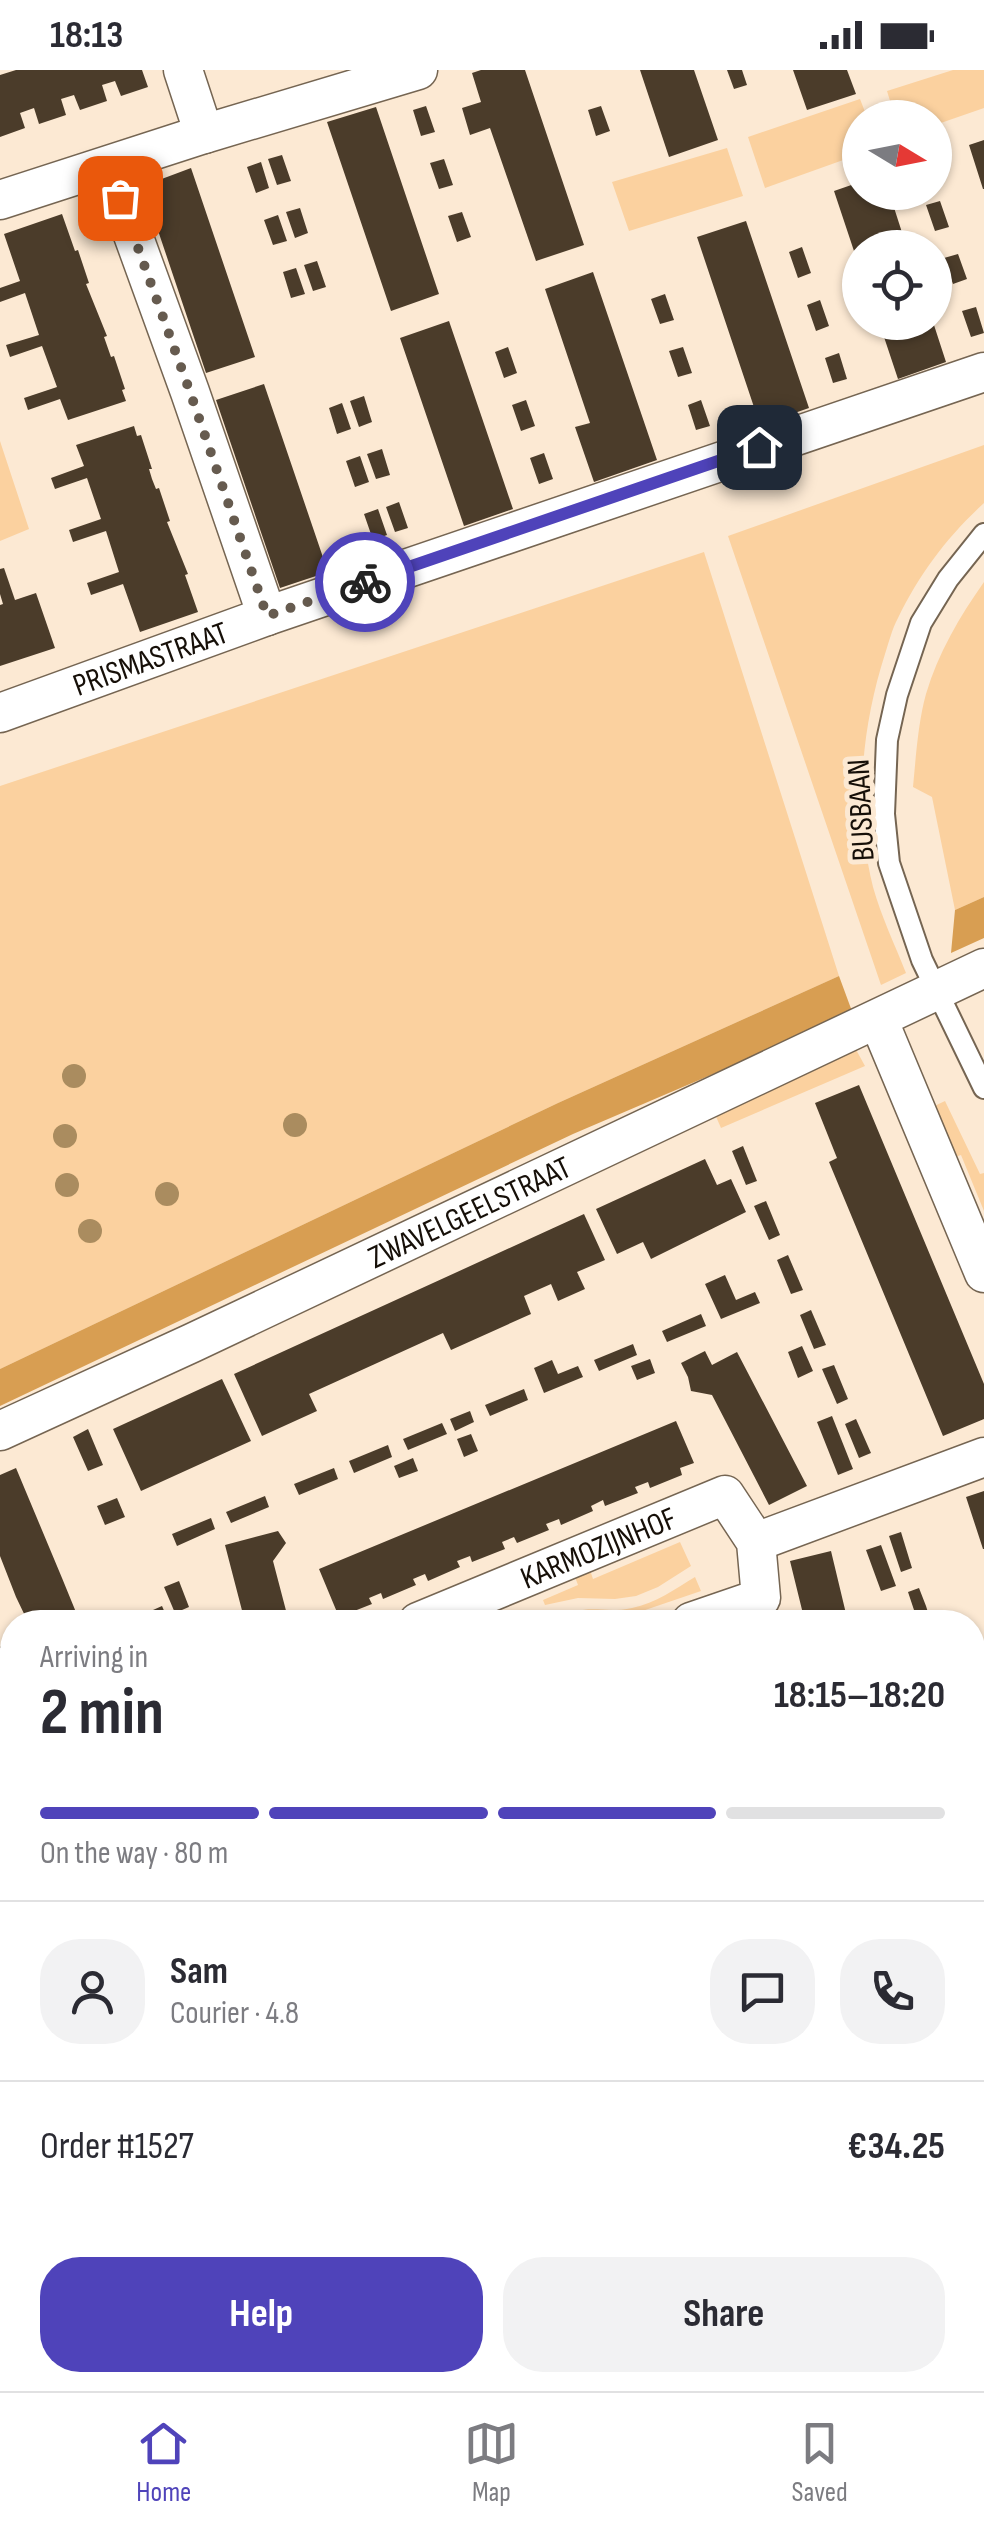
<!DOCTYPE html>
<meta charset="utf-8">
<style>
:root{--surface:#fff;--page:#f2f2f3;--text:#2b2b33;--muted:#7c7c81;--line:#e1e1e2;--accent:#4f43ba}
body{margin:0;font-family:"Sofia Sans Condensed",sans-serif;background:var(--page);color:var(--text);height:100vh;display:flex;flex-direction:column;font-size:38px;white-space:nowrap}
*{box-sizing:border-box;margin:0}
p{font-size:32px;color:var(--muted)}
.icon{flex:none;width:55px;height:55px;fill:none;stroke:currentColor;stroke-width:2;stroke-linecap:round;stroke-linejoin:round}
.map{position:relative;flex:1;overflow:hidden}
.sheet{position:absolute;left:0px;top:1540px;width:985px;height:782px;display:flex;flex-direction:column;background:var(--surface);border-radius:40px 40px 0 0;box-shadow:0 2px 8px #0004}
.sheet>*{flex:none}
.needle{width:65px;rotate:100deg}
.controls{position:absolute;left:842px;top:30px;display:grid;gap:20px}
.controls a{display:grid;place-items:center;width:110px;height:110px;border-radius:50%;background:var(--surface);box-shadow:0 2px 8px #0004;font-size:50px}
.pin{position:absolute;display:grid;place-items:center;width:85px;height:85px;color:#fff;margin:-42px;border-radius:20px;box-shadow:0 5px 15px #0006}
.courier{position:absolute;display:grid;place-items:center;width:100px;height:100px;margin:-50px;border:8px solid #4f43ba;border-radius:50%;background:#fff;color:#222;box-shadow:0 2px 12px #0007}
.head em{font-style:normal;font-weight:700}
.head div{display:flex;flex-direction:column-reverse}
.head{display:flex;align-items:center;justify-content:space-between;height:170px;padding:0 40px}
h1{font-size:65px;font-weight:700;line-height:75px}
.bar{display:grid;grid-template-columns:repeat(4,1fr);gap:15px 10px;align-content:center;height:120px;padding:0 40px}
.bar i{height:12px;border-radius:8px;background:var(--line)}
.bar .current{background:var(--accent)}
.bar p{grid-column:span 4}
.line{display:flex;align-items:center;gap:25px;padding:0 40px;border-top:2px solid var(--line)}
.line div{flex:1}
.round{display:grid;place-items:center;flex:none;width:105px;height:105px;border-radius:40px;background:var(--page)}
.cta{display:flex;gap:20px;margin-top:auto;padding:20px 40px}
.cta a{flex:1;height:115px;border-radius:40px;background:var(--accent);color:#fff;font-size:40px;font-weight:700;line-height:115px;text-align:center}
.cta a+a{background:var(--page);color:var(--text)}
.status{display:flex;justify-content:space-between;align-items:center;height:70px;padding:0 50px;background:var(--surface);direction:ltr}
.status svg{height:28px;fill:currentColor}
.tab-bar{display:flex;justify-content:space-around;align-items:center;height:140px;border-top:2px solid var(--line);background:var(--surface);font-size:28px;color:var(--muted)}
.tab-bar a{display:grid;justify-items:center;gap:5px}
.tab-bar .current{color:var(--accent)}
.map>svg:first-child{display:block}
.green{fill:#fbd19f}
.forest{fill:#d89e52}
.building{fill:#4b3c2a}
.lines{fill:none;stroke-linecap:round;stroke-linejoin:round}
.lane-casing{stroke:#756552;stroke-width:24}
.street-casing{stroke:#756552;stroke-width:41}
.lane{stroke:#fff;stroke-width:20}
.street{stroke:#fff;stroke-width:38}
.tree{fill:#aa8c5f}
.done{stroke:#665b4f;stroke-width:10;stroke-dasharray:0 18}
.route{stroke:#4f43ba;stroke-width:12}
.labels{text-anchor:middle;stroke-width:10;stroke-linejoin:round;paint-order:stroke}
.street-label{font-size:32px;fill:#160f08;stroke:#fce9d3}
</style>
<div class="status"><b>18:13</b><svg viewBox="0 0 49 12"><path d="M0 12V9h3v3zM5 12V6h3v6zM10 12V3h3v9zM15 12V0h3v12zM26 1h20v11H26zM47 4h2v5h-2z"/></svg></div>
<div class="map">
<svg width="984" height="2321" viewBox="0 0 984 2321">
<rect width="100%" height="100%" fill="#fce9d3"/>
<path class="green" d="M953,0H984V38L935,55V48L895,47L887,21Z
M860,29L867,47L860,48V84L765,118L748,67Z
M727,78L743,126L629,161L612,112Z
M0,371L29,459L0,471Z
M984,375V433C947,467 920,503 898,548C892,559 889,572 885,584C861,659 854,740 873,817C881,846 895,875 906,903L881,915L728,466Z
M704,482L839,906L558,1033L0,1299V716Z
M984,512V827L955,840L932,727L913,717C916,686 918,653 926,624C938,583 960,546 984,512Z
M854,976L865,996L721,1058L714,1042Z
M945,1031L980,1104L984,1103V1141L961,1085L949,1089L928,1039Z
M680,1472L691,1496L658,1517L636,1526L615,1529L578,1528L545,1535L543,1530L578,1515L575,1507L590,1500L593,1509Z
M695,1507L701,1521L610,1552H557C586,1530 600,1545 632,1538C656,1533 675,1519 695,1507Z
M12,1765V2116L3,2120L0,2111V1769Z
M67,2310H195L198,2321H71Z
M729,2310H852L853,2312L800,2321H726Z"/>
<path class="forest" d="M984,827V868L951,883L955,840Z
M839,906L853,944L573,1064L0,1336V1299L558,1033Z"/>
<path class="building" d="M16,0H142L148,17L121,26L115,11L102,15L107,31L80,40L74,25L61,29L66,45L39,54L34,38L20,43L25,58L0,67V5Z
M481,0H525L584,175L536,191L490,58L470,65L462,38L481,32L472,3Z
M640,0H694L718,70L669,87Z
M727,0H742L747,15L734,19Z
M793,0H847L856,24L807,40Z
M426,36L435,62L421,66L413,40Z
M601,36L610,61L596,66L588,40Z
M376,37L439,224L391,241L327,52Z
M984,70V119H983L969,75Z
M282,85L291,111L277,115L268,89Z
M444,89L453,115L439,119L430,93Z
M261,92L269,118L256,123L247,97Z
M191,98L255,287L206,303L143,116Z
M860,112V122H889L907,178H860L859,196L834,121Z
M940,131L949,157L935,161L926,135Z
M300,138L308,163L295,168L286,142Z
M462,142L471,167L457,172L448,146Z
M62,144L75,181L78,180L89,213L86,214L107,266L104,267L111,287L114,286L125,319L122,320L126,331L68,350L60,329L28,340L24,328L57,317L42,276L10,287L6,275L39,265L25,223L0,232V218L20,211L4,164Z
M278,145L287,171L273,175L264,150Z
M746,151L809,338L760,355L697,167Z
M802,177L811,203L798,208L789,182Z
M958,184L967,209L953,214L944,188Z
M317,191L326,217L313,221L304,195Z
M296,198L305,224L291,228L283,202Z
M593,202L657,390L594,412L575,357L590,353L545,219Z
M665,224L674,250L660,254L651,229Z
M820,230L829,256L816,261L807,235Z
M976,237L984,263L971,267L962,241Z
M449,251L513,439L464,456L400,268Z
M879,252H933L946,292L898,309Z
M508,277L517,303L504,308L495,282Z
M683,277L692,303L678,307L669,281Z
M839,283L847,309L833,313L825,288Z
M264,314L328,502L280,518L216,330Z
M364,326L372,352L359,357L350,331Z
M526,330L535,356L521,361L512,335Z
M701,330L710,356L696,360L688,335Z
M342,333L351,359L337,364L329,338Z
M134,356L137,366L141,365L152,399H149L152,409L156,419L159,418L170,451L167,452L188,504L185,505L198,542L140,562L123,514L91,525L87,513L119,502L106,461L73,472L69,460L101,449L87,408L55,419L51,408L84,396L76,375Z
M382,379L390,405L376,409L367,384Z
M544,383L553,409L539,414L530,388Z
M360,386L369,412L355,417L346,391Z
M399,432L408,458L395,462L386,437Z
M378,439L387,465L373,470L364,444Z
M4,498L15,530L36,523L55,578L0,596V535L3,534L0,524V499Z
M859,1015L984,1314V1349L943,1366L829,1092L837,1088L815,1033Z
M743,1076L757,1111L746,1115L732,1081Z
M705,1089L717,1115L731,1109L746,1142L651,1189L643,1172L617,1184L596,1139Z
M766,1131L780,1165L769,1170L754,1136Z
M584,1144L605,1190L577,1202L585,1219L558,1231L551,1214L524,1226L531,1244L451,1280L443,1263L309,1324L317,1341L262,1366L234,1304Z
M788,1185L803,1220L791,1224L777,1190Z
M725,1205L736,1230L755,1222L760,1233L721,1249L705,1214Z
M811,1240L826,1275L814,1279L800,1245Z
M701,1244L706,1256L667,1272L662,1261Z
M633,1274L637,1285L599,1301L594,1290Z
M802,1276L813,1301L798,1308L788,1282Z
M705,1281L712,1295L737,1282L807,1416L769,1435L712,1325L691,1321L688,1307L681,1293Z
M650,1289L655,1303L637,1310L631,1296Z
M552,1290L558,1304L578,1296L583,1307L544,1323L534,1298Z
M834,1295L848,1329L837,1334L822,1299Z
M222,1309L251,1371L141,1421L113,1359Z
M524,1319L528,1330L490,1346L485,1335Z
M470,1341L474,1352L455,1361L450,1349Z
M832,1346L853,1399L838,1405L817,1352Z
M856,1349L871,1383L859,1388L845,1354Z
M676,1351L694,1393L680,1398L682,1405L650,1418L648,1412L635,1417L638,1423L605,1436L603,1430L591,1436L593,1441L561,1455L559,1449L546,1454L549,1460L517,1473L514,1467L502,1472L505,1479L472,1492L470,1486L457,1491L460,1497L428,1511L425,1504L413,1509L416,1515L383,1529L381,1523L369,1528L372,1534L339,1547L319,1499Z
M442,1353L447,1364L408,1380L403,1369Z
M88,1359L103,1395L88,1401L73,1367Z
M471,1364L478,1381L464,1387L457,1369Z
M388,1375L392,1387L354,1403L349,1391Z
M413,1388L418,1401L399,1408L394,1396Z
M16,1398L62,1508L80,1552H28L16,1527L0,1486V1405Z
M334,1398L338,1409L299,1425L294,1414Z
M984,1421V1479H983L966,1427Z
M265,1426L269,1437L231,1453L226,1442Z
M117,1428L125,1447L105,1455L97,1436Z
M211,1448L215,1459L177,1476L172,1464Z
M278,1461L286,1473L273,1491L289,1552H245L225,1475Z
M901,1462L912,1498L901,1502L889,1466Z
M881,1475L896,1516L881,1521L866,1480Z
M831,1481L848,1552H805L790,1491Z
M179,1511L189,1537L175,1543L164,1517Z
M919,1518L926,1536L931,1552H918L908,1522Z
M162,1536L169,1552H148L144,1544Z
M977,1687L984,1708V1724L977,1726L972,1712V1688Z
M984,1877V1949L981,1952L977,1945L972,1948V1891Z
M977,2090L982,2105L984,2104V2153L972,2156V2091Z
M280,2310H330L333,2321H282Z
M432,2310H496L497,2314L475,2321H435Z"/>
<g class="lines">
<defs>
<path id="lane" d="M984,464L948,509L921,553L897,625L887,670L884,744L889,793L922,890L984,1018"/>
<g id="street">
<path d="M183,0L204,64"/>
<path d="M108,96L190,322L267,546"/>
<path d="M0,130L204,64L418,0"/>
<path id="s1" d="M0,643L267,546L984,302"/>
<path d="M878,949L984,1203"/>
<path id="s2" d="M0,1361L192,1273L984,898"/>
<path d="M756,1472L984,1387"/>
<path id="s3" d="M418,1552L725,1425L756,1472L761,1528L691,1552"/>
<path d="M0,1597L12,1628"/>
<path d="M0,1756L12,1751"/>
<path d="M972,1833L984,1830"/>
<path d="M972,2213L984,2214"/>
<path d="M972,2299L984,2296"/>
<path d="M234,2310L237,2321"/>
<path d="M594,2321L631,2310"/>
<path d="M846,2321L910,2310"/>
</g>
</defs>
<use href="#lane" class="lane-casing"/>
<use href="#street" class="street-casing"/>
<use href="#lane" class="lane"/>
<use href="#street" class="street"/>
</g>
<g class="tree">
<circle cx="74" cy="1006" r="12"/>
<circle cx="295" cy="1055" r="12"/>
<circle cx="65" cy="1066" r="12"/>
<circle cx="67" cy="1115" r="12"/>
<circle cx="167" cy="1124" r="12"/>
<circle cx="90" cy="1161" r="12"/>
</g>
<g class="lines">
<path class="done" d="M120,128L190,322L267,546L365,512"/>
<path class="route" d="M365,512L759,377"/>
</g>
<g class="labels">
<g class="street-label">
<text dy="11" stroke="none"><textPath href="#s1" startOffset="160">PRISMASTRAAT</textPath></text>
<text transform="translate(860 740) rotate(-93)" y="11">BUSBAAN</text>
<text dy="11" stroke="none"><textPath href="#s2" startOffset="518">ZWAVELGEELSTRAAT</textPath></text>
<text dy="11" stroke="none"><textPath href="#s3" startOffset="195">KARMOZIJNHOF</textPath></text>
</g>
</g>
</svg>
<div class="controls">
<a><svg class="needle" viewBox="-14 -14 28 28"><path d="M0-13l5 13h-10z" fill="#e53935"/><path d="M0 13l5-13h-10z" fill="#7c7c81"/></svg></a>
<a><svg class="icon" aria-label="locate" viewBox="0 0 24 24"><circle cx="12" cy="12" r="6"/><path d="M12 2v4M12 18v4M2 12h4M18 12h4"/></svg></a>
</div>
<div class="pin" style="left:120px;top:128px;background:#ea580c"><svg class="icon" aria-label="bag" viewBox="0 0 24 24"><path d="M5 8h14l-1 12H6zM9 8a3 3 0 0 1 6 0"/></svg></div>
<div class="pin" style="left:759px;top:377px;background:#1f2937"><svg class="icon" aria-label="home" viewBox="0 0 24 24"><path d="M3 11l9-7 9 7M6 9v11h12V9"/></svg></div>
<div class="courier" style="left:365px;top:512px"><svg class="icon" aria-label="bike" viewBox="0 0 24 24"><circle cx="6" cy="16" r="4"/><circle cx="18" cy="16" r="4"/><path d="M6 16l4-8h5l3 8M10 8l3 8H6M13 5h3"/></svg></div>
<section class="sheet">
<div class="head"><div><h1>2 min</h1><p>Arriving in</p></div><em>18:15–18:20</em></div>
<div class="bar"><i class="current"></i><i class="current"></i><i class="current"></i><i></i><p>On the way · 80 m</p></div>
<div class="line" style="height:180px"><a class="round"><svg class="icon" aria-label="person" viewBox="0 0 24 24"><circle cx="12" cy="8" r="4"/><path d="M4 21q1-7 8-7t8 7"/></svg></a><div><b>Sam</b><p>Courier · 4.8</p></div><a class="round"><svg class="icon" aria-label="chat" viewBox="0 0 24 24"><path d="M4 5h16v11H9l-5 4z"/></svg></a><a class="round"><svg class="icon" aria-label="phone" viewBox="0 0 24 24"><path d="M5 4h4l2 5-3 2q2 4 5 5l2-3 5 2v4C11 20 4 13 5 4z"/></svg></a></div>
<div class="line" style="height:130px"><div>Order #1527</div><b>€34.25</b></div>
<div class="cta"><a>Help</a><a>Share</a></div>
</section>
</div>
<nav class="tab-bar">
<a class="current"><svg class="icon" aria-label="home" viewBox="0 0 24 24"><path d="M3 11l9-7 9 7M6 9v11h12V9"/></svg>Home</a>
<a><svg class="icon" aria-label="map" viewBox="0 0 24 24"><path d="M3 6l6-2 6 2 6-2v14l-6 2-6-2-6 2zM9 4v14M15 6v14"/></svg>Map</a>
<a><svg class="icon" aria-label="saved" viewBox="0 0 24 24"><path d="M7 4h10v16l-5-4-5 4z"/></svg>Saved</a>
</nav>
